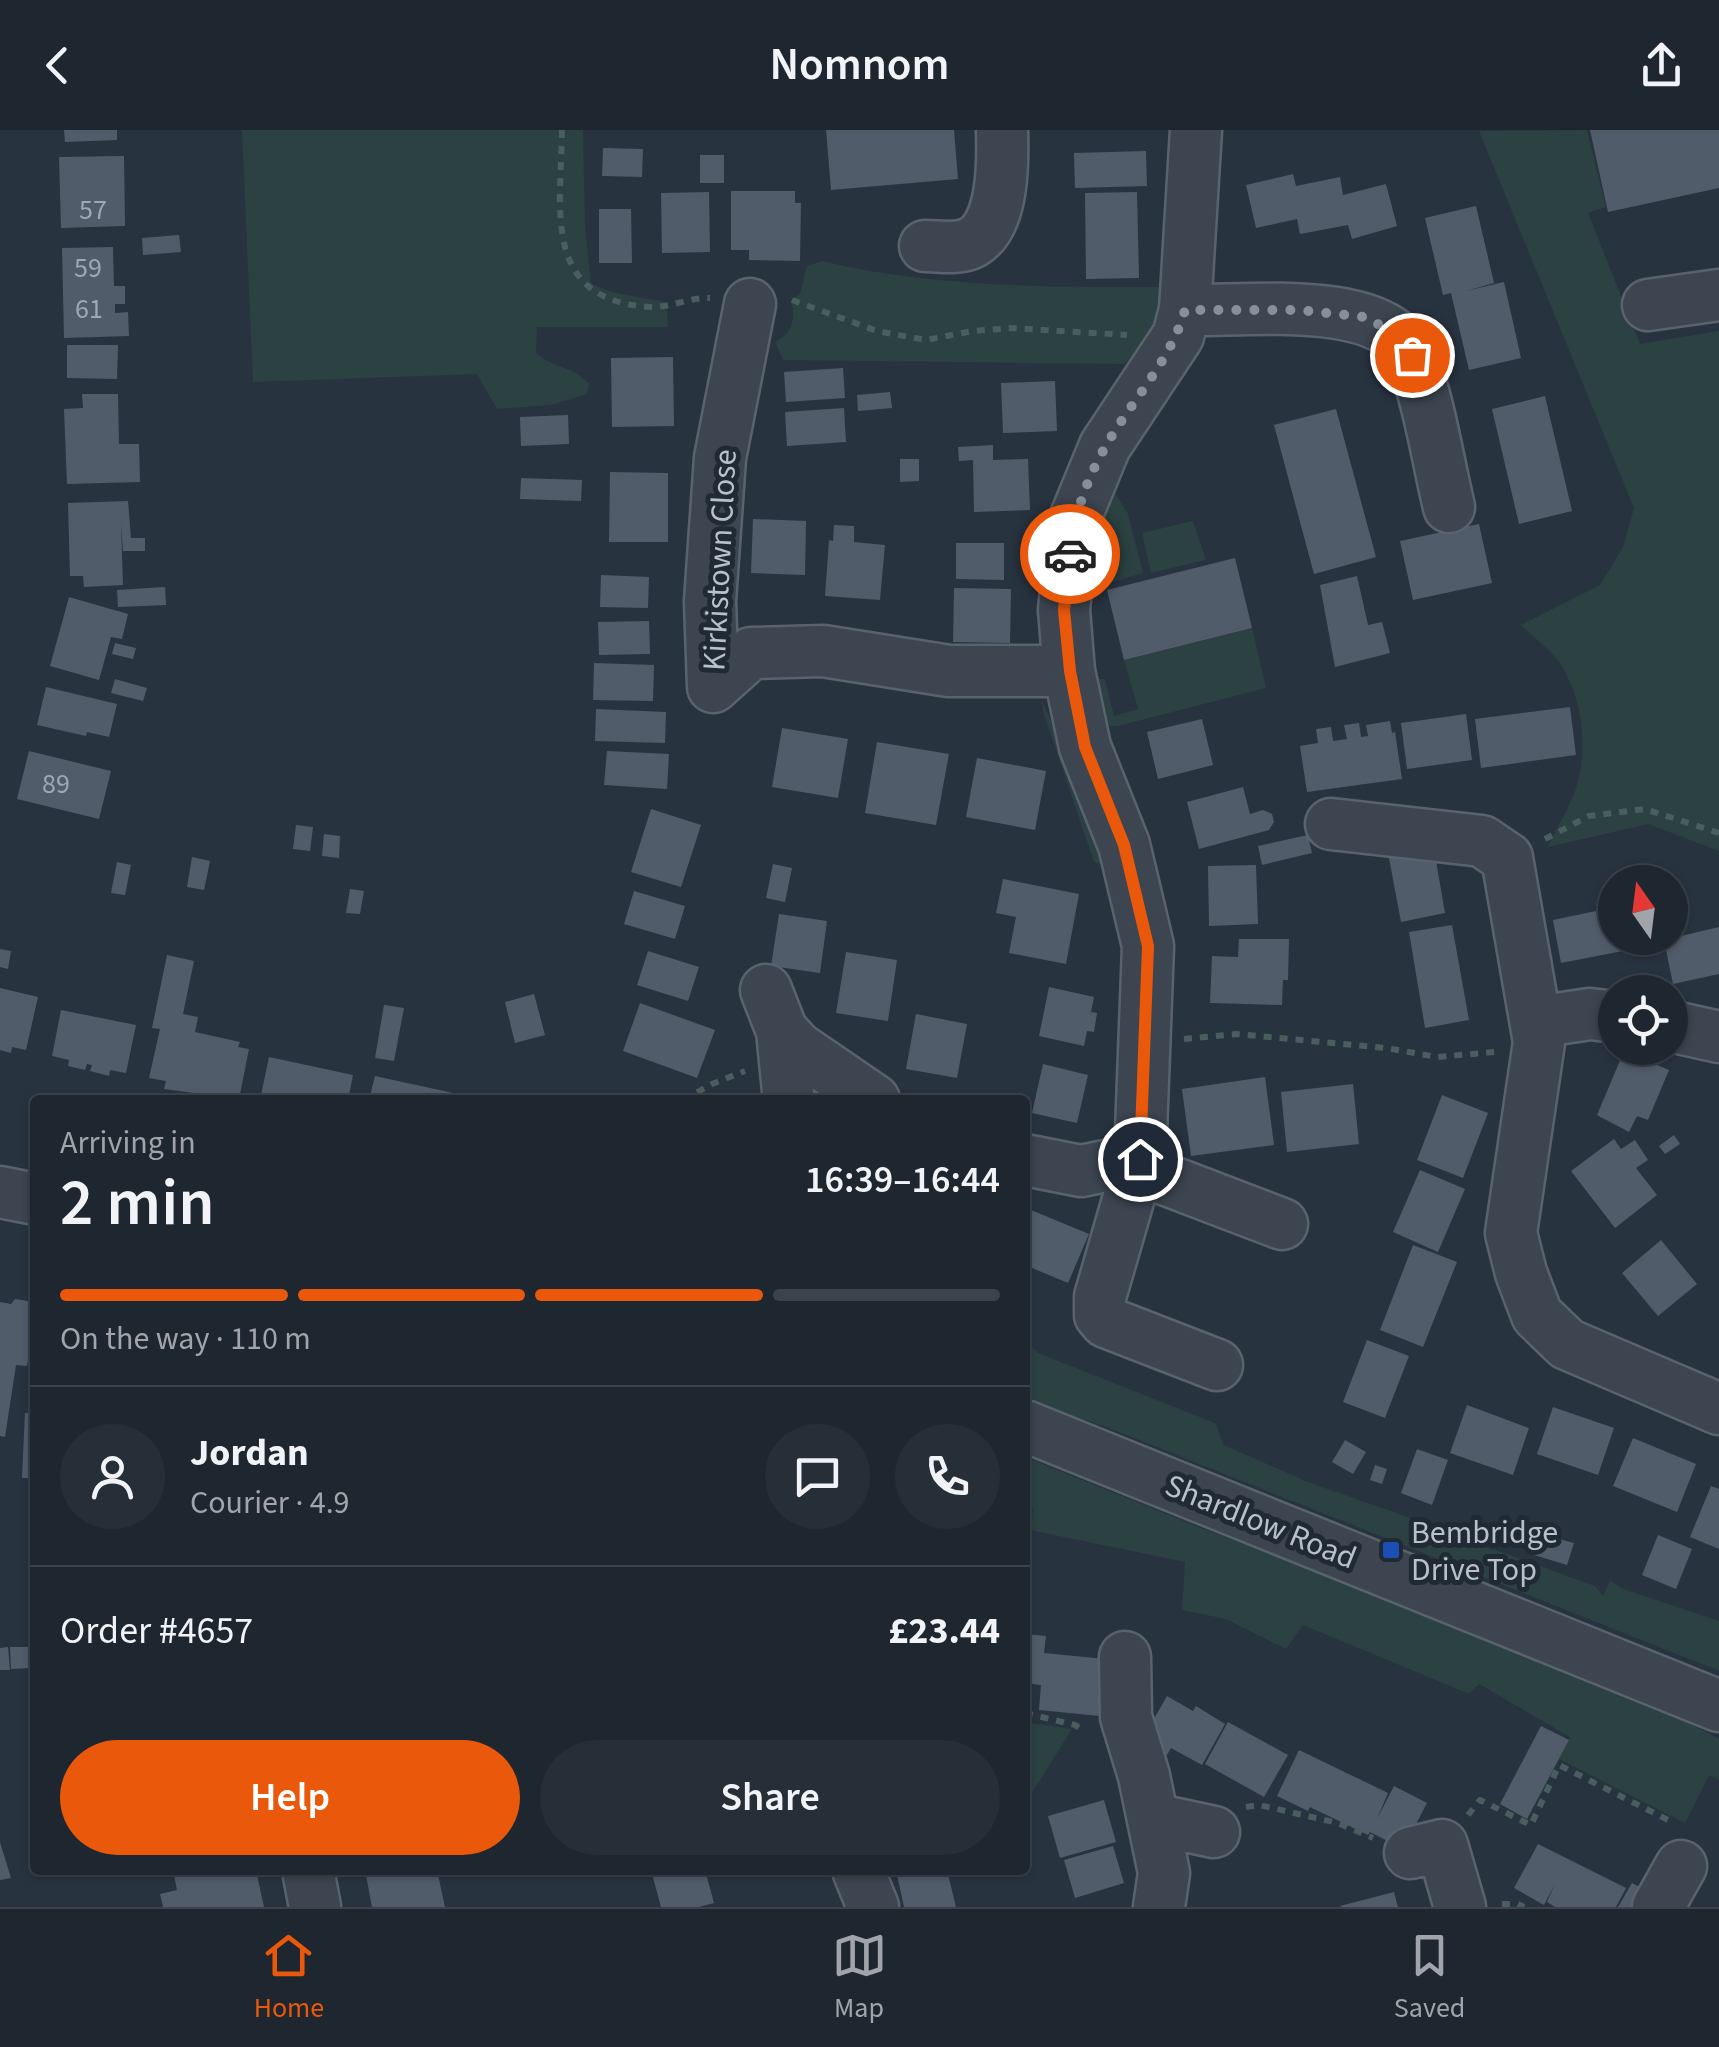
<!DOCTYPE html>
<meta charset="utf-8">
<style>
:root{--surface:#1e2630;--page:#262e38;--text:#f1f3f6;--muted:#a1a5ab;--line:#3c434c;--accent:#ea580c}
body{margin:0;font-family:"Source Sans 3",sans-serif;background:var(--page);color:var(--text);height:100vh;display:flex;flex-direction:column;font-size:38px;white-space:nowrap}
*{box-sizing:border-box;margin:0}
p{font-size:32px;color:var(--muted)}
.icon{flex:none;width:55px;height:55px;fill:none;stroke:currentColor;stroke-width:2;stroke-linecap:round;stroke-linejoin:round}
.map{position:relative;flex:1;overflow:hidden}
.side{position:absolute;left:30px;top:965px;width:1000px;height:780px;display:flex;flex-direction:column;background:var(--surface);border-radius:10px;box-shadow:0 2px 8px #0004,0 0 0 2px var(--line)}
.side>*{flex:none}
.needle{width:65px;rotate:346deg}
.fabs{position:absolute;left:1598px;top:735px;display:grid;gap:20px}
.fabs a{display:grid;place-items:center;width:90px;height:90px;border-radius:50%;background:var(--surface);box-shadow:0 2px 8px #0004,0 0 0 2px var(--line);font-size:50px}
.pin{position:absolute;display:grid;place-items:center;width:85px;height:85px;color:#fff;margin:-42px;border:5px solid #fff;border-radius:50%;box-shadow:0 2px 10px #0007}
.courier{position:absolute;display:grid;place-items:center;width:100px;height:100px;margin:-50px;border:8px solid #ea580c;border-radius:50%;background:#fff;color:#222;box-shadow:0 2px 12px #0007}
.headline em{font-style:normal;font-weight:600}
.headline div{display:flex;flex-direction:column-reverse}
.headline{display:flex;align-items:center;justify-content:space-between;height:170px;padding:0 30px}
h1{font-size:65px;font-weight:600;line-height:75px}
.bar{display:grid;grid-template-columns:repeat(4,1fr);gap:15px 10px;align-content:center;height:120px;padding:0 30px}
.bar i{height:12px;border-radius:8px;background:var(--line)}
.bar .active{background:var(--accent)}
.bar p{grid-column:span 4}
.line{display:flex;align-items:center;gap:25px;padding:0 30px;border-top:2px solid var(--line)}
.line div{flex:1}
.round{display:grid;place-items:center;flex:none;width:105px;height:105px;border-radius:52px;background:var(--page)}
.action{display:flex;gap:20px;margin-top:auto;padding:20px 30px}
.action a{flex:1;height:115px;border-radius:60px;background:var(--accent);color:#fff;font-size:40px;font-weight:600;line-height:115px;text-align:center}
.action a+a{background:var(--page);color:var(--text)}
header{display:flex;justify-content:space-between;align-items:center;height:130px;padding:0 30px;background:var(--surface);font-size:45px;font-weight:600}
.tab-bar{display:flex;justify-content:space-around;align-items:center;height:140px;border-top:2px solid var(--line);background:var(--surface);font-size:28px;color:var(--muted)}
.tab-bar a{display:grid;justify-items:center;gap:5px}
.tab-bar .active{color:var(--accent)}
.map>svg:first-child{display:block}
.green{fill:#2b4142}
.building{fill:#515c6b}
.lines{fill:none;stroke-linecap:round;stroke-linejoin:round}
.minor-casing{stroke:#59636d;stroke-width:55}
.path{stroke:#4a5e60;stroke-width:6;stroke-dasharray:8 8;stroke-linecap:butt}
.minor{stroke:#3c4550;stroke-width:50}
.done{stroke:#868f9a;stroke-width:10;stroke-dasharray:0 18}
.route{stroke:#ea580c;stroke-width:12}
.transit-dot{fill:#1a4fb4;stroke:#202a35;stroke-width:4}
.labels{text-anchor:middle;stroke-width:10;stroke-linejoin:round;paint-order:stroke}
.number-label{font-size:28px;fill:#9ea7b2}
.street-label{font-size:32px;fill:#b8c0ca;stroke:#202a35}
.poi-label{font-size:32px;fill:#b8c0ca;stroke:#202a35;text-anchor:start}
</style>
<header><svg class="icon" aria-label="back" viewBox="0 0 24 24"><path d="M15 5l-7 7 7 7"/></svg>Nomnom<svg class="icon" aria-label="share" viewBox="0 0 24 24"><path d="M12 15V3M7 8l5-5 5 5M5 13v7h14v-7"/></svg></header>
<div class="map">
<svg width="1719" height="1777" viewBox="0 0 1719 1777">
<rect width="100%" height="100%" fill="#283340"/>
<path class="green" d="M242,0H583L585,96L591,153C614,167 641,165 666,173L668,197H537L536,223C558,241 571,234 589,254L587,264L551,275L497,279L477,244L253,252Z
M1587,0L1606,77L1588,83L1640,214L1719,201V721L1648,694L1548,717C1556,699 1568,680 1575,661C1589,621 1583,569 1560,533C1550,519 1533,507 1521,495L1600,455L1623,417L1634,378L1479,1Z
M822,131C934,158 1050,157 1165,157L1151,206L1124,234L783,230L775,212C793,203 796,188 791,170L800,164L807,136Z
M1112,358L1128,384L1143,443L1082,461Z
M1193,391L1206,430L1151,443L1142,403Z
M1252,498L1266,558L1118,596H1104L1093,549H1105L1114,586L1138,579L1124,530Z
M1042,570L1110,730L1102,735L1094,732L1043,581Z
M1025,1210L1038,1223L1215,1293L1224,1315L1308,1352L1405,1386L1437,1404L1496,1420L1595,1456L1603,1466L1610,1450L1621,1458L1719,1491V1541L1104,1296L1025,1272Z
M1025,1327L1201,1398L1606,1548L1719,1609V1650L1709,1645L1685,1693L1559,1629L1570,1607L1479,1554L1469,1564L1303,1495L1286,1519L1226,1489L1182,1480L1185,1432L1030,1400L1033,1378L1025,1376Z
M1025,1592L1072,1599L1025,1674Z"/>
<path class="building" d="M64,0H117V10L65,12Z
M826,0H954L958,49L831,60Z
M1590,0H1719V58L1608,82Z
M603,18L643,19L642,47L602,46Z
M1146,21L1147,56L1075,58L1074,23Z
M700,25H724V53H700Z
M124,26L125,96L61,98L59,27Z
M1293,44L1296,56L1340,47L1343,65L1386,54L1397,96L1352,109L1348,95L1300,104L1297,89L1256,98L1246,55Z
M731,61H795V73H801L800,131L749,130V120H731Z
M709,62L710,122L662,123L661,63Z
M1137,62L1139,148L1086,149L1085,63Z
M1476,76L1494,153L1466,161L1504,152L1521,228L1469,240L1451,163L1443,165L1425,88Z
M599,79H631L632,133H599Z
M179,105L181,122L143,125L142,108Z
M113,117L114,156H125V174H115V183L128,182L129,206L64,208L62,118Z
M67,215H118L117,249L67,248Z
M673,227L674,296L612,297L611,228Z
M843,238L845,268L786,272L784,242Z
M1055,251L1057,301L1003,303L1001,253Z
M890,262L892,278L858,281L857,265Z
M82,264H118L119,314H139L140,352L67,354L64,279L83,278Z
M1545,266L1572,381L1519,394L1492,279Z
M844,278L846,312L787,316L785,282Z
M1336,279L1376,427L1314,444L1274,295Z
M568,285L569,314L521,316L520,287Z
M993,315V330L1028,329L1030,380L974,382L973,330L959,331L958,317Z
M900,329H919V351L900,352Z
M610,342L668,343V412H609Z
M521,348L582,350L581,371L520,369Z
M128,371L131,408H145V421H123L121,394L123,455L84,457L83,446H70L68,373Z
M753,389L806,391L805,445L751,443Z
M1479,394L1492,453L1413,470L1400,411Z
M834,395L854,396V412L885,415L880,470L825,466L829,410L833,411Z
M956,413H1004V450L956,449Z
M1235,428L1252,498L1124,530L1107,460Z
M601,445L649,447L648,478L600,477Z
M1357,446L1368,495L1382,492L1390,523L1335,537L1320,455Z
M165,457L166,475L118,477L117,460Z
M954,458L1011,459L1010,513L953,512Z
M69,467L128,484L122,509L111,507L99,550L50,536Z
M649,491L650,524L599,525L598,492Z
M115,513L136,518L133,529L112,524Z
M594,533L654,535L653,571L593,570Z
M115,549L147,558L143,571L111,563Z
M46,557L117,574L109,607L87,602L86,606L37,595Z
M1570,577L1576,625L1481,638L1475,589Z
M596,579L666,582L665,613L595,611Z
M1466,584L1472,630L1407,639L1401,593Z
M1202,589L1213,635L1158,649L1147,602Z
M1390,591L1392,603L1395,602L1402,649L1307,662L1300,616L1318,613L1316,599L1331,597L1333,611L1347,609L1344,595L1359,593L1361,607L1368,606L1366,595Z
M782,598L848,609L838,668L772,657Z
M877,612L949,624L936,695L865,683Z
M29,621L111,641L99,689L17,669Z
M607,621L669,624L667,659L604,655Z
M977,628L1046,641L1035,700L966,687Z
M1243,657L1250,684L1263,680L1272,684L1274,692L1269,700L1199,719L1187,672Z
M651,679L701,695L681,757L631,742Z
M296,695L313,697L310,721L293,719Z
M324,704L340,706L339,728L322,726Z
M1308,705L1312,723L1262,735L1258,716Z
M1434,719L1445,783L1401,792L1389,728Z
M192,727L210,731L204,760L187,757Z
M117,732L131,735L125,765L111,763Z
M773,734L792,738L785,772L766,768Z
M1256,735L1258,794L1209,796L1208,736Z
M1003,749L1079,764L1066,834L1009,823L1016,787L996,783Z
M350,759L364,761L360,784L346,783Z
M634,761L685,776L675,809L624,794Z
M1615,777V808H1652L1654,815L1561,833L1553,790Z
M779,784L827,791L820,843L771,836Z
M1452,795L1469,890L1425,898L1409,802Z
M1719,797V844L1673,854L1664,810Z
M1239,809H1289L1288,850H1283L1282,875L1210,873L1212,826L1238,827Z
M0,819L11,821L8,839L0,837Z
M648,821L699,837L688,871L637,855Z
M846,822L897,830L888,891L836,883Z
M167,825L194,831L183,884L198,887L195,902L240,912L238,917L249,919L239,969L164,959L166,951L149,948L160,899L152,898Z
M1049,857L1094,867L1091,882L1097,883L1094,902L1087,901L1084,916L1039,906Z
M0,858L38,867L26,920L12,917L11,923L0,920Z
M534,864L545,905L515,913L505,872Z
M640,873L715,900L697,948L623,921Z
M384,875L404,878L394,931L375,928Z
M61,880L136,895L126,943L110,940L109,946L90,941L92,935L87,934L85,940L68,936L69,930L52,926Z
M916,884L967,894L957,948L906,939Z
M1624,921L1669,940L1648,990L1637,986L1629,1002L1597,985Z
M269,927L353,945L348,970H260Z
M1043,934L1088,945L1077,993L1032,983Z
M375,946L476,968V970H369Z
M1265,947L1274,1015L1191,1026L1182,959Z
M1353,954L1359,1014L1287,1022L1281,962Z
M1442,965L1488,983L1463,1048L1417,1030Z
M1674,1005L1680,1014L1665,1024L1659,1016Z
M1614,1009L1621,1019L1635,1010L1648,1030L1636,1038L1657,1065L1615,1098L1571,1041Z
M1420,1040L1465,1059L1438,1122L1393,1102Z
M1031,1080L1089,1104L1068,1153L1025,1135V1094Z
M1661,1110L1697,1154L1658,1186L1622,1143Z
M1413,1115L1457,1132L1423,1217L1380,1200Z
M15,1169L28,1171L30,1178L35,1179V1190L27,1236L16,1235L5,1307L0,1306V1172L11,1174Z
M1367,1210L1409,1226L1385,1288L1343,1272Z
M1467,1275L1529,1298L1513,1345L1450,1323Z
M1553,1277L1614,1298L1598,1345L1537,1324Z
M25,1283H35V1348H22Z
M1633,1308L1696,1334L1677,1382L1613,1356Z
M1345,1310L1366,1322L1353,1344L1332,1332Z
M1417,1319L1448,1330L1432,1375L1401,1363Z
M1375,1335L1387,1339L1382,1354L1370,1350Z
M1711,1356L1719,1359V1419L1690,1407Z
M1541,1404L1574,1413L1567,1435L1534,1425Z
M1658,1405L1692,1419L1676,1459L1642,1445Z
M1025,1504L1046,1506L1044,1523L1115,1530L1110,1587L1039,1580L1041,1555L1025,1553Z
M8,1517L10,1540H0V1518Z
M10,1517H32L30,1538L11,1539Z
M1167,1566L1193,1581L1196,1576L1225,1594L1202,1635L1171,1618L1167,1625L1142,1610Z
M1228,1592L1288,1625L1264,1667L1205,1634Z
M1541,1596L1569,1610L1527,1689L1500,1674Z
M1299,1620L1388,1663L1377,1689L1394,1656L1427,1673L1403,1719L1370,1702L1368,1705L1310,1677L1308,1681L1277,1666Z
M1104,1670L1116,1712L1060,1728L1048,1686Z
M0,1712L11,1748L0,1750Z
M1538,1714L1626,1758L1616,1777H1555L1547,1772L1555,1754L1544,1775L1514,1758Z
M1113,1716L1124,1753L1075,1768L1064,1730Z
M173,1740H256L264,1777H163L160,1764L177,1760Z
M365,1740H437L445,1777H372Z
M651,1740H705L714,1773L699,1777H661Z
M896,1740H947L956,1777H904Z
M1632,1753L1660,1768L1655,1777H1618Z
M1394,1762L1398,1777H1341L1340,1776Z"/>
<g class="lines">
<defs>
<path id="minor" d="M1196,0L1185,180L1178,206L1105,316L1072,396L1064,480L1069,541L1085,617L1124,715L1148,816L1140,1029L1100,1167V1185L1106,1192L1217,1235
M925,116C940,116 959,120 973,112C1004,94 1003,31 1002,0
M750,174L720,328L710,471L713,557L751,523L823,521L949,541H1069
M1648,175L1719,165
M1185,180C1242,182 1387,162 1412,228C1429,271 1438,331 1449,377
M1331,694L1482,711L1507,728L1539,912L1511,1103L1521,1143L1537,1185L1567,1214L1719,1279
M766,860L782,901L788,961
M1536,892L1590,884L1615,887
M1670,896L1719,907
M782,901L798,918L874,970
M1025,1030L1081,1041L1140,1029
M1138,1039L1282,1094
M0,1062L35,1069
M1025,1296L1719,1576
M1125,1527L1126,1587L1144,1646L1164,1743L1159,1777
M1153,1689L1214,1702
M1410,1723L1442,1715L1460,1777
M308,1740L315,1777
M858,1740L873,1777
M1658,1777L1681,1736"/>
</defs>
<use href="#minor" class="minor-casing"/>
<path class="path" d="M562,0C561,80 541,170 650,177C670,178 690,167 710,168
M792,170L877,201L926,210L973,201L1013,198L1127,205
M1545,709L1589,686L1645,679L1719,703
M1184,909L1236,904L1386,918L1437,927L1495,922
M683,970L712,954L745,941
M1025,1583L1075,1595L1085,1602
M1246,1677L1259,1675L1338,1693L1373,1708
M1468,1685L1480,1670L1531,1695L1559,1635L1672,1692
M1502,1774H1518L1524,1777"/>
<use href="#minor" class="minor"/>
</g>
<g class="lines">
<path class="done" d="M1070,424C1073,387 1088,346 1107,314C1133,269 1171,230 1185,180H1298L1365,187L1394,203L1412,225"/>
<path class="route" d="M1070,424L1064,480L1070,541L1085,617L1124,715L1148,816L1140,1029"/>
</g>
<rect class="transit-dot" x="1381" y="1410" width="20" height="20" rx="5"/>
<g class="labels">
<g class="number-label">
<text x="93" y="89">57</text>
<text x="88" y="147">59</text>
<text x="89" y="188">61</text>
<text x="56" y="663">89</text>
</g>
<g class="street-label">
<text transform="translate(719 430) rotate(-87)" y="11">Kirkistown Close</text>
<text transform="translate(1261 1391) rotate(22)" y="11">Shardlow Road</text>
</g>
<g class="poi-label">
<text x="1411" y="1413">Bembridge<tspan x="1411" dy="37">Drive Top</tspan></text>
</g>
</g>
</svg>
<div class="fabs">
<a><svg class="needle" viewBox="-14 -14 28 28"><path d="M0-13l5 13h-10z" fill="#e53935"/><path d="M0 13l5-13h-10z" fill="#a1a5ab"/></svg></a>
<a><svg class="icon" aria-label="locate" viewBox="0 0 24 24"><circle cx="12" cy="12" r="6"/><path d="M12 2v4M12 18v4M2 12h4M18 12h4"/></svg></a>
</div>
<div class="pin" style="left:1412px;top:225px;background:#ea580c"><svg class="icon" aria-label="bag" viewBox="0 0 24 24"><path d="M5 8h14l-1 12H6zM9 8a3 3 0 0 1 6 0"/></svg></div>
<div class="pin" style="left:1140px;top:1029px;background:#1f2937"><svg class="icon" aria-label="home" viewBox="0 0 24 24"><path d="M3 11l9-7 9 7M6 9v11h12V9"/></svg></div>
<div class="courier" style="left:1070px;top:424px"><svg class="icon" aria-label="car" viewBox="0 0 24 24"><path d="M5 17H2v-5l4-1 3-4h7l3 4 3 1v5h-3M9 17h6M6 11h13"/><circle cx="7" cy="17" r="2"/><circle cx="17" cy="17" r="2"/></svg></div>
<section class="side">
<div class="headline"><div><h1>2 min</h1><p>Arriving in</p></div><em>16:39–16:44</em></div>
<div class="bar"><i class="active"></i><i class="active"></i><i class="active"></i><i></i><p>On the way · 110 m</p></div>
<div class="line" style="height:180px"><a class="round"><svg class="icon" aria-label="person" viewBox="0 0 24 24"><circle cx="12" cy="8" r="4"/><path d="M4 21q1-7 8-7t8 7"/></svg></a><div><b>Jordan</b><p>Courier · 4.9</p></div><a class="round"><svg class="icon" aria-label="chat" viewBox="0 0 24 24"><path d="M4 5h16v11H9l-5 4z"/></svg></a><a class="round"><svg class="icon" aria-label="phone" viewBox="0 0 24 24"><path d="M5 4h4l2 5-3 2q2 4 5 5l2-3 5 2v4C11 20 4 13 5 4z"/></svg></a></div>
<div class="line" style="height:130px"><div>Order #4657</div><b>£23.44</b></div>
<div class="action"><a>Help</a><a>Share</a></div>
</section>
</div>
<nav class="tab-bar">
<a class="active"><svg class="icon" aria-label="home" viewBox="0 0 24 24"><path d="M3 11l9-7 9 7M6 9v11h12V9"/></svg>Home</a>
<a><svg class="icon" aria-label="map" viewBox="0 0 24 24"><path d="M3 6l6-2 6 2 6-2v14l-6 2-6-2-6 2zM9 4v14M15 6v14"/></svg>Map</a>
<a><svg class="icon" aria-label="saved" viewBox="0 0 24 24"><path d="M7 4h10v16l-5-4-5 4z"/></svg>Saved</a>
</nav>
